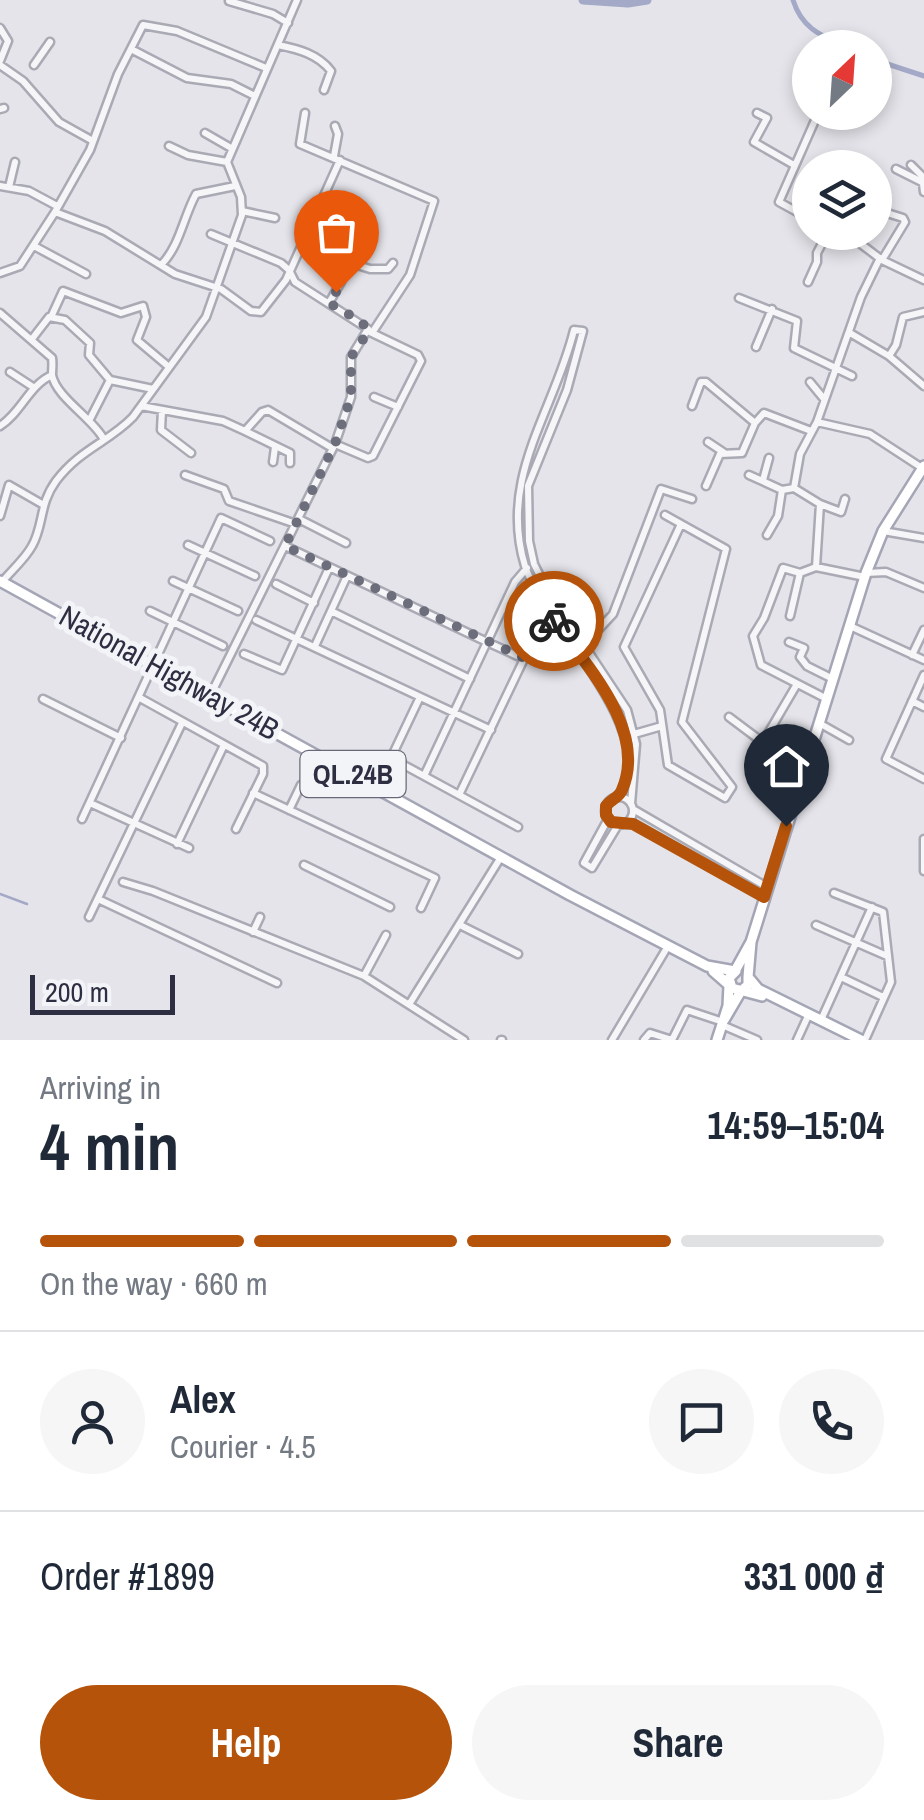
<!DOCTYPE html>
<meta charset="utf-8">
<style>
:root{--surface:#fff;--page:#f6f6f7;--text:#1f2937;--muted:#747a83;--line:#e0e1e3;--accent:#b45309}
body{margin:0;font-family:"Archivo Narrow",sans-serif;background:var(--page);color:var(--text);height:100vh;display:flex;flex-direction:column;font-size:38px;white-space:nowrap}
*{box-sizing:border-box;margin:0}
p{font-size:32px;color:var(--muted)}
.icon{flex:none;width:55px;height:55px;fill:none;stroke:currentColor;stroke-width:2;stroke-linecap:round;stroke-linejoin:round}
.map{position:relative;height:1040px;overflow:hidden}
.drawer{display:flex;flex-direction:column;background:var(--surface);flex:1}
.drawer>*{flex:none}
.needle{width:65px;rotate:25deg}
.fabs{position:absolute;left:792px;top:30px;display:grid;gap:20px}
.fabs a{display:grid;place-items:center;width:100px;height:100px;border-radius:50%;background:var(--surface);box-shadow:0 5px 15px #0003;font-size:50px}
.scale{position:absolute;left:30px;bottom:25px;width:145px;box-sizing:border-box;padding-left:10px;border:5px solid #2d2e41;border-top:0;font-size:28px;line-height:35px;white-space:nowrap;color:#2d2e41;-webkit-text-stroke:8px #f3f4f8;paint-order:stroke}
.pin{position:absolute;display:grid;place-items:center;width:85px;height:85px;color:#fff;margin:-102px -42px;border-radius:50% 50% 50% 0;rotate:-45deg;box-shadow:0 0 10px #0007}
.pin .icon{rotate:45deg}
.courier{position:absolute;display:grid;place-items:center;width:100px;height:100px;margin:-50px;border:8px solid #b45309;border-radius:50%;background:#fff;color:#222;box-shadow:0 2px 12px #0007}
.summary em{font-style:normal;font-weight:800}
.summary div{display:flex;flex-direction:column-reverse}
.summary{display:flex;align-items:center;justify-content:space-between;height:170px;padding:0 40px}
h1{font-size:65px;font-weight:800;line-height:75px}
.bar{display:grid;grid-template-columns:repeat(4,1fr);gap:15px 10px;align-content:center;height:120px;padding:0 40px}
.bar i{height:12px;border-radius:8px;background:var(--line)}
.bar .on{background:var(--accent)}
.bar p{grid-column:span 4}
.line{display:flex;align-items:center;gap:25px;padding:0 40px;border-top:2px solid var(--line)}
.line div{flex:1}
.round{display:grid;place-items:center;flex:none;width:105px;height:105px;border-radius:52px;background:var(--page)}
.primary-button{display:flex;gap:20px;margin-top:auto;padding:20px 40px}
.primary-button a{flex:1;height:115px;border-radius:60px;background:var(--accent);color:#fff;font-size:40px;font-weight:800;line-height:115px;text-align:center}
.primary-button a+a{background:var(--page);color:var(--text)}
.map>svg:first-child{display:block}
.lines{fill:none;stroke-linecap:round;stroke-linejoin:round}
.stream{stroke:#a3a9c6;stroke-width:2.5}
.canal{stroke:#a3a9c6;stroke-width:5}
.river{stroke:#a3a9c6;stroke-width:9}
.minor-casing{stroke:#a9aab4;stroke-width:11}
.major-casing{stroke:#a4a5b5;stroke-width:14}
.minor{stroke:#f6f6f9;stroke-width:6}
.major{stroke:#fff;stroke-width:9}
.done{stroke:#6d6e7c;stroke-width:10;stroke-dasharray:0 18}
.route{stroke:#b45309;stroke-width:12}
.labels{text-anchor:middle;stroke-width:10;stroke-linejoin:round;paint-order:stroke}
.shield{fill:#f3f4f8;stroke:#686978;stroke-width:2.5}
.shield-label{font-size:28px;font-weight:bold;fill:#2d2e41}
.street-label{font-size:30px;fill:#2d2e41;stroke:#f3f4f8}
</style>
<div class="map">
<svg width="924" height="1040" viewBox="0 0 924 1040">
<rect width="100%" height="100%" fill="#e4e4ea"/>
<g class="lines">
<path class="stream" d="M0,894L27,904"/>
<path class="canal" d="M793,0C802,29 822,36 848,48
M875,60L924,76"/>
<path class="river" d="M583,0L628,3L647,0"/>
<defs>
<path id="minor" d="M229,1L273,14L288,23
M0,28L8,41L0,61
M278,45C298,49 318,54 331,71L324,90
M131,49L187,78L231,84L255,96
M0,65L23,81L59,122L93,141
M34,65L50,42
M0,109L4,108
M305,113L300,144L434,201L410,275L372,333
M757,113L767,118L754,142L794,165
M205,133L231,148
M169,146L188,155L227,162
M334,156L338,134L335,126
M911,165L922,176L924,192
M896,169L922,182
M0,186L29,191L57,206
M9,187L15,162
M875,203L884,212L903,218L905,222L882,260
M242,211L275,218
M55,212L105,231L175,274L221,289L251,311L261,312L286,280L340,160
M810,219L779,202L816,118
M310,225L321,226L337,233
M845,232L882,260L924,280
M34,246L86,274
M348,262L370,269H388L393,263
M162,264C180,245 183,218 196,194L235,186
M0,273L20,266L55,212L90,150L118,74L143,25L177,31L266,68
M808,282L817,262V253L828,232
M739,298L797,321L794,348L852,376
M329,303L341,282L366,218
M0,313L52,358C53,364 52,369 52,375C56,397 92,418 103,438
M52,315L63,291L121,313L143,306L146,317L137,340L169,367
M574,330L583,331L567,390L528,486L529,541L534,564L546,588L627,710L636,744L631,804
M574,330C554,412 498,477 525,566C544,625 667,736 617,797
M850,333L889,356L924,386
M32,339L49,317L65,320L90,343L89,355L110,380L153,389
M756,347L772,309
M889,356L896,345L903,317L924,312
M10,372L33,387
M810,382L824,399
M374,397L398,407
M141,406L223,421L245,431L262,412L268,410L332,448
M692,406L701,382H706L755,423
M162,410L161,430L191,453
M90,419L110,380
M817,422L870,434L922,468
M0,426C21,413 29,385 52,375
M245,431L290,453V463
M708,442L723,452
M335,444L368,458L373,456L421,361L418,355L370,332
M273,462L275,447
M185,475L224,489L229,501L296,524
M749,475L782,490L794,488L820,504L816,567
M763,480L769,458
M706,486L720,454L742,453L755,423L764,413L811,431
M794,488L800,454L817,422L861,297L880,258
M820,504L841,512L845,499
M665,515L726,549L682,722L732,787L725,798L668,765L660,710L624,647L681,524
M0,516L9,485L42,504
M299,519L346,543
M883,531L924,538
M767,535L778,516L782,490
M188,545L255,576
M285,546L487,642L515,582L527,568
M866,573L886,572L924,588
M173,581L238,611
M2,582C11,571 25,559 32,546C44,525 39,504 56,481C80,449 109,442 133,417L206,317L242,215L241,197L227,162L297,0
M276,584L314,603
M150,611L223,646
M331,611L470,679
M790,616L800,573
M256,620L491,730
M850,626L924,660
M580,641L600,628L613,614L661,489L692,499
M789,642L804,648L800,657L807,666L833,679
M315,646L347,576
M244,654L282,670L329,568
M912,655L924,630
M524,659L542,619L549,612
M924,675L886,759L924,779
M210,696L335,444L351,397V357L368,329L295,282L289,270L281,263L211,234
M420,697L391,758L459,795
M140,698L263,766V774L236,829
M43,699L121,738
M827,699L761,665L753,636L764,618L783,568L800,573L816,567L865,577
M912,701L924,707
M729,717L769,747L806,764
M819,723L849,740
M634,734L662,726
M763,742L797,684
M424,776L487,642L524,659L459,795L518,827
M253,793L435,878L421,908
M605 811a14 14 0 1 1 28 0a14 14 0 1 1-28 0Z
M90,803L189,848
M633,809L767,887
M289,810L301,785
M82,819L221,518L270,541
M608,819L584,863L592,868L618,825
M625,824L633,823L764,897
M924,839V871
M177,844L224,745
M304,865L390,907
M123,882L153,891L364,976L464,1040
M834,893L883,912L891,982L865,1040
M98,899L277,983
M89,917L182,723
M460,925L518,954
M816,925L887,956
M253,932L260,917
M364,976L386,935
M841,977L883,997
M410,1003L501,857
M821,1020L872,907
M722,1025L757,1040
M501,1040H502
M612,1040L668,946
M644,1040L650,1033L672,1040
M672,1040L687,1010L723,1022
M797,1040L808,1016"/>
<path id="major" d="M0,581L570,895L707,966L735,971L751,942
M713,971L729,985L728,1006L717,1040
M736,971L729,978L732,988L762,996
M724,1020L741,991L748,985V978
M861,1040L758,989L748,977L751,942L866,573L883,531L924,466"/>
</defs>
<use href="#minor" class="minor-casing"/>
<use href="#major" class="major-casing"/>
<use href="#minor" class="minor"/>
<use href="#major" class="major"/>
</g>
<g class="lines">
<path class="done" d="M336,292L329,303L362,322L368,332L351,357V397L335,444L285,546L524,658L542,619L549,612L554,621"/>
<path class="route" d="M554,621C586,665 648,730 622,790C619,798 611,799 606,806V815L611,822L633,824L764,897L786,826"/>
</g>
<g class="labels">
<rect class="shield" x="300.5" y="751" width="105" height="46" rx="8"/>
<g class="shield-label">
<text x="353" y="784">QL.24B</text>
</g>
<g class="street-label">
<text transform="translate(169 673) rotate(29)" y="10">National Highway 24B</text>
</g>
</g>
</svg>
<div class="fabs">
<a><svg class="needle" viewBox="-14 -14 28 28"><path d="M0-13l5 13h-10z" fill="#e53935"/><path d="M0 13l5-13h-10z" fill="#747a83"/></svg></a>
<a><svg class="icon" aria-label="layers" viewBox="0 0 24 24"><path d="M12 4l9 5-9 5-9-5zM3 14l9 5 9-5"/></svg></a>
</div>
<div class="scale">200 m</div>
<div class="pin" style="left:336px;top:292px;background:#ea580c"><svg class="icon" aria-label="bag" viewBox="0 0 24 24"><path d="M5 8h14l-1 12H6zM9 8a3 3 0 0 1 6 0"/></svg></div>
<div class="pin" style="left:786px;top:826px;background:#1f2937"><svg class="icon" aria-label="home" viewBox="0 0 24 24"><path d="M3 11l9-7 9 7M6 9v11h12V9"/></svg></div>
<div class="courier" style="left:554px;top:621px"><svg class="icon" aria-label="bike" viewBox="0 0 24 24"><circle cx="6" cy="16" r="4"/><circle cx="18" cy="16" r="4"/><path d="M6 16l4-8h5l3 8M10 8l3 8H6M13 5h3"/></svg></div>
</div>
<section class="drawer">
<div class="summary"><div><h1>4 min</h1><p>Arriving in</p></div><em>14:59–15:04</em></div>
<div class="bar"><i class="on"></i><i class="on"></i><i class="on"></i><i></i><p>On the way · 660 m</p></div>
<div class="line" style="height:180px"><a class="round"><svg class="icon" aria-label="person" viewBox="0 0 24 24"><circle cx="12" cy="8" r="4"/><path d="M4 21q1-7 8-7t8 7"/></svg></a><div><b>Alex</b><p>Courier · 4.5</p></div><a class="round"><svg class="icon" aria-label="chat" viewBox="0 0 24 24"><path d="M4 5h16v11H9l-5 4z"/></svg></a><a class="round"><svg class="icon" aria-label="phone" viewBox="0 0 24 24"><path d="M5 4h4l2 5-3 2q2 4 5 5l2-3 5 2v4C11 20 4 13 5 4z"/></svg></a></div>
<div class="line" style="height:130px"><div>Order #1899</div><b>331 000 ₫</b></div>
<div class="primary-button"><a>Help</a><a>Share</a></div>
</section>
